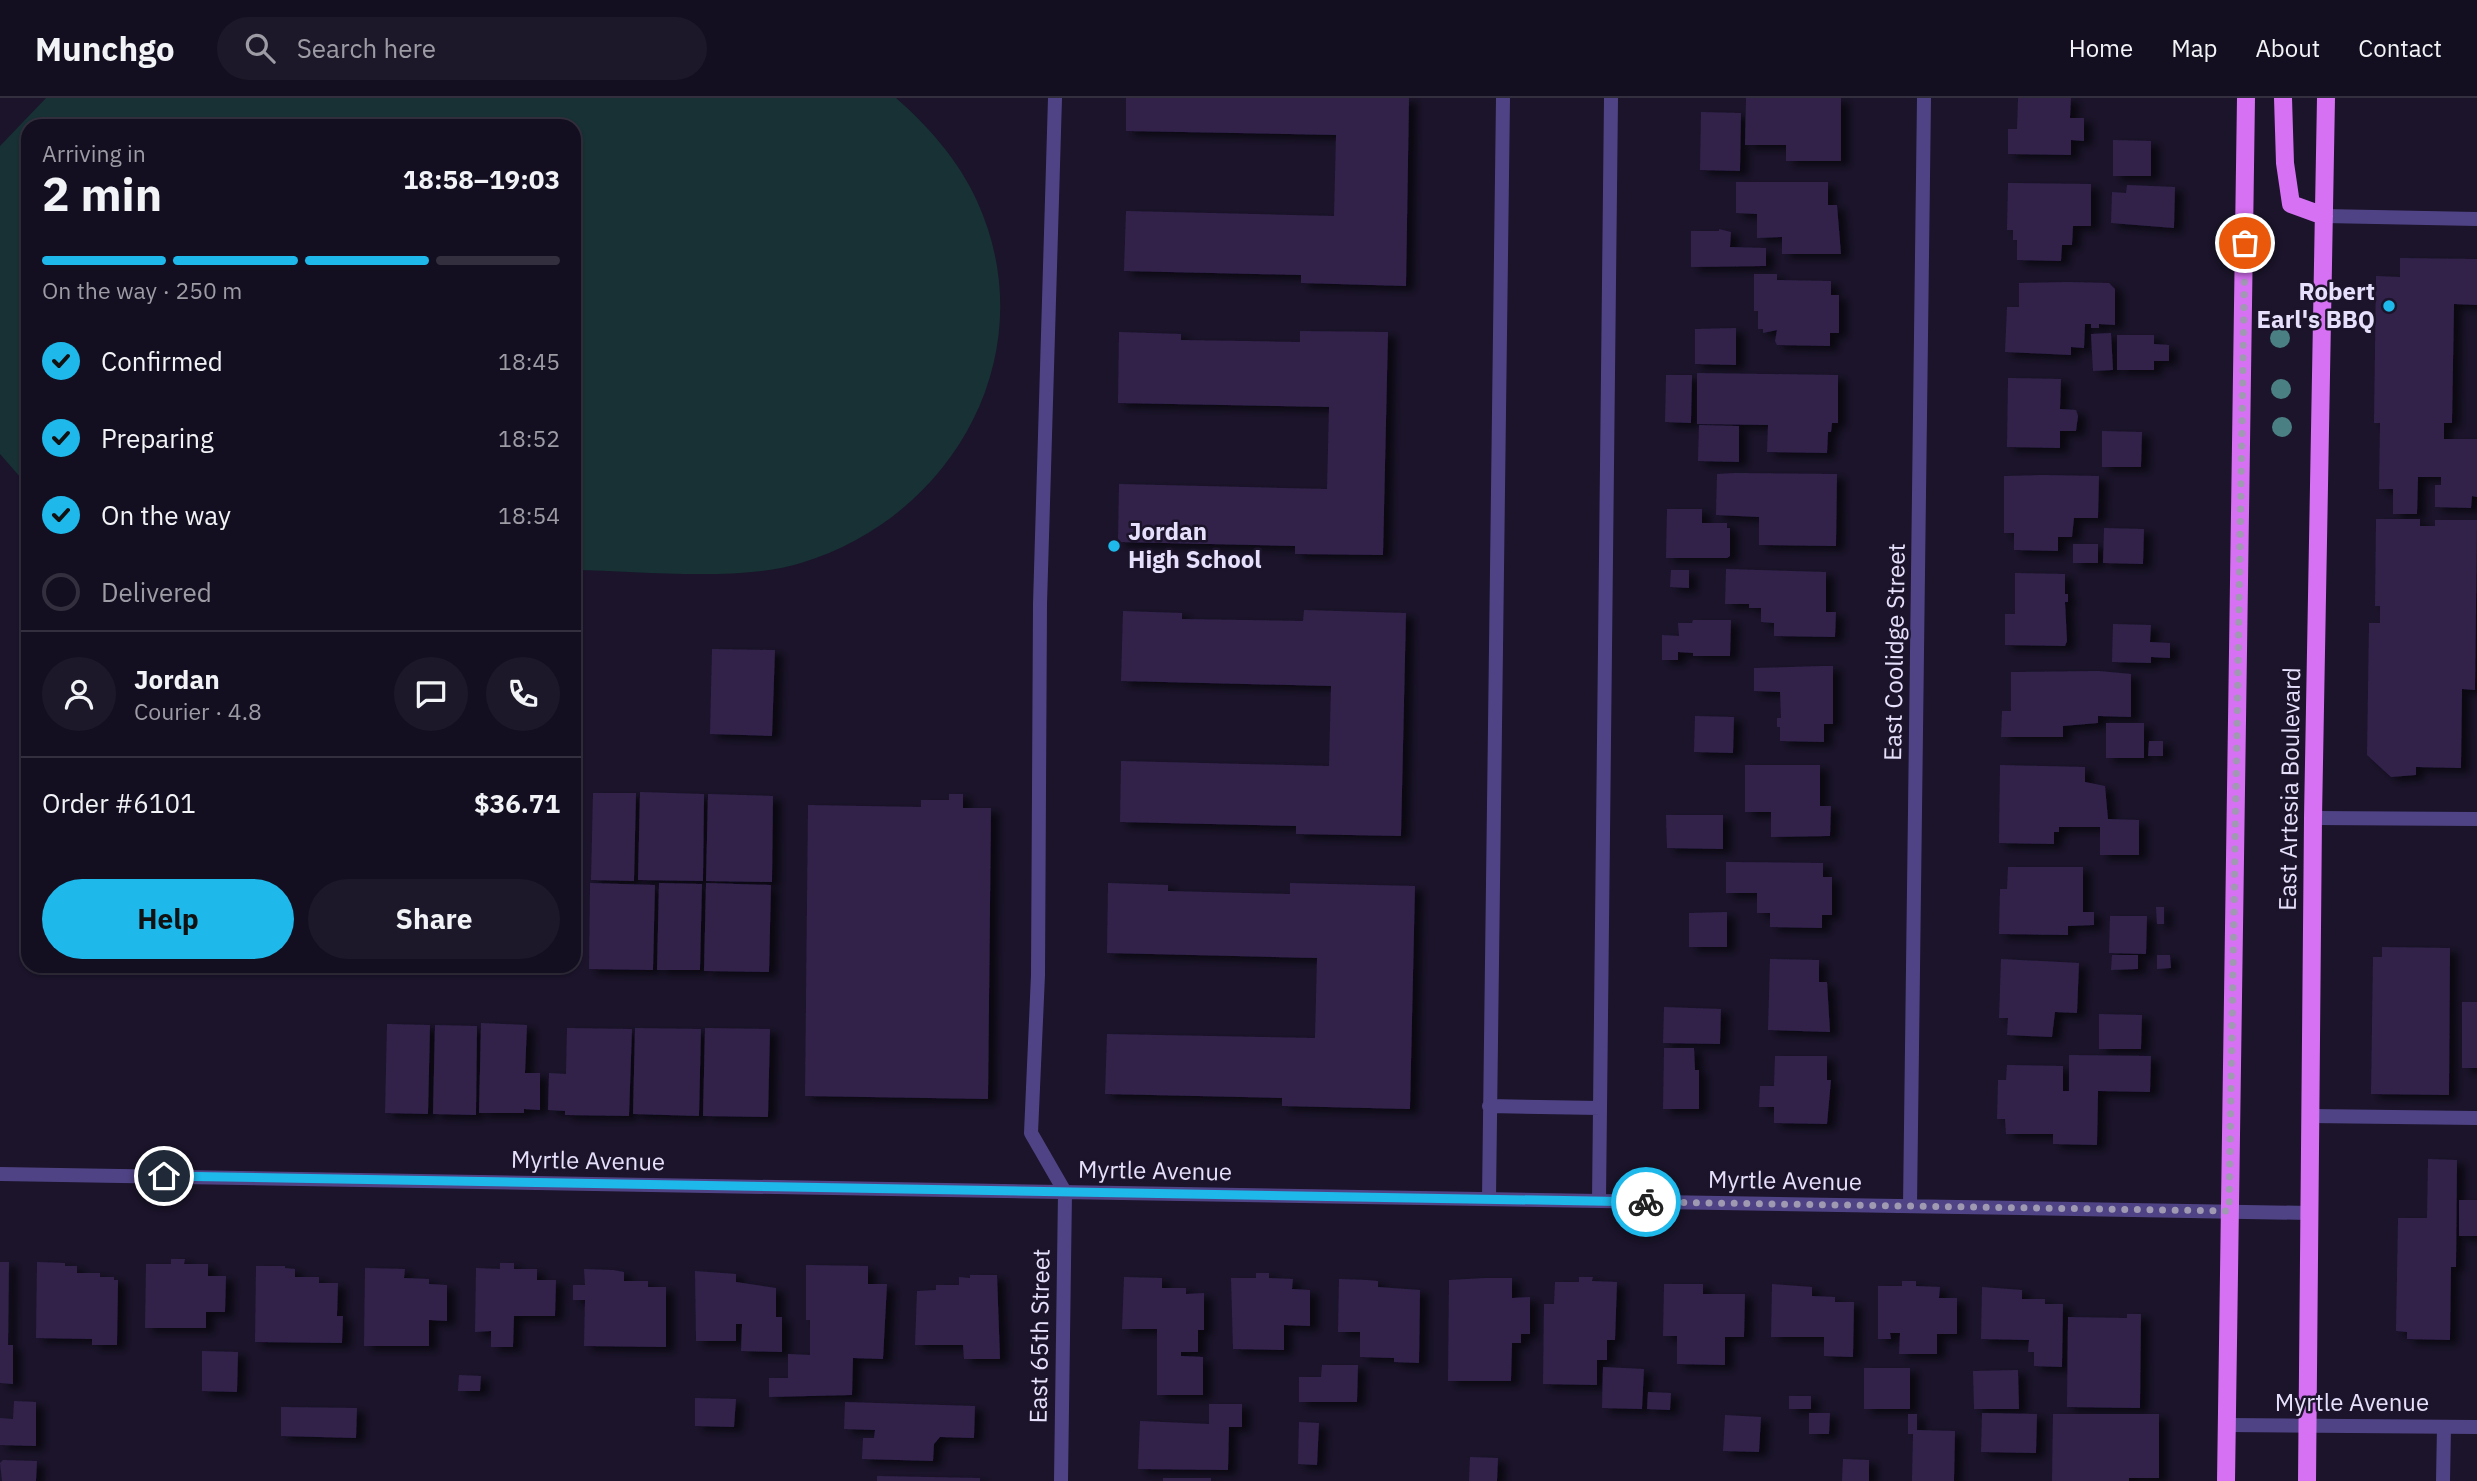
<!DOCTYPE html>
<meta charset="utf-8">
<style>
:root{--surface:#140f20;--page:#1d1829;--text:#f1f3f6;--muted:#9d9ca5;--line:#332f3e;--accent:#1eb8ea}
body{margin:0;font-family:"IBM Plex Sans",sans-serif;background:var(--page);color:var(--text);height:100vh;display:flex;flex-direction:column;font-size:26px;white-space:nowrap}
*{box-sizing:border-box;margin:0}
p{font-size:23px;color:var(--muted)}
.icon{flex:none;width:38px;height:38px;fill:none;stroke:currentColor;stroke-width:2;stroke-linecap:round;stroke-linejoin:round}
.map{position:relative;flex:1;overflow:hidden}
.side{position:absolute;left:21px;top:21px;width:560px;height:854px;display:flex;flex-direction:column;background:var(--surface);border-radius:21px;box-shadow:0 2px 5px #0004,0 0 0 2px var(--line)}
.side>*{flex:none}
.pin{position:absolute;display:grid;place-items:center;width:60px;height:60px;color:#fff;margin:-30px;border:4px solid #fff;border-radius:50%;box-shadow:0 2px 7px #0007}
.courier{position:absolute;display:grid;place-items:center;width:70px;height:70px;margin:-35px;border:5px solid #1eb8ea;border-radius:50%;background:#fff;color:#222;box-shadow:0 2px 9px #0007}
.summary em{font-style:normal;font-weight:800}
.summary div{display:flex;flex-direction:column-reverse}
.summary{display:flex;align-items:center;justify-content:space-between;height:119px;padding:0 21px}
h1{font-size:46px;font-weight:800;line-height:52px}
.bar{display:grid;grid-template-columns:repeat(4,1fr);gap:10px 7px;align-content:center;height:84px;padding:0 21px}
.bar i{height:9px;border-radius:5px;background:var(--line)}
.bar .active{background:var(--accent)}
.bar p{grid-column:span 4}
.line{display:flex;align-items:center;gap:18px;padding:0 21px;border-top:2px solid var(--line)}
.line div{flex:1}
.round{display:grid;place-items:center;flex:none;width:74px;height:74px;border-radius:37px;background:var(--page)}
ol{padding:0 21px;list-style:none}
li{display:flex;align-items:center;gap:21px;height:77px}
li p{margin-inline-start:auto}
li .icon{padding:7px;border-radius:50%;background:var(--accent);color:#111;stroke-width:4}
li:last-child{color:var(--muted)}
li i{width:38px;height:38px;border:4px solid var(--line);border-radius:50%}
.action{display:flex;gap:14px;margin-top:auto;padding:14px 21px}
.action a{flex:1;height:80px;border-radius:42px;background:var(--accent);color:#111;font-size:28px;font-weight:800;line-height:80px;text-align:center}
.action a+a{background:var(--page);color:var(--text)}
header{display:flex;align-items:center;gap:42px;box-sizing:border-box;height:98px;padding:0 35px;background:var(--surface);border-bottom:2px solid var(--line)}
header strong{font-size:33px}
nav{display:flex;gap:38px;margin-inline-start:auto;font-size:24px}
.search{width:490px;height:63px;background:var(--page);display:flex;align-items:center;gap:18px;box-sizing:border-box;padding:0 24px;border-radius:38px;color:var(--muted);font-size:26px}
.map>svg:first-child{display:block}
.green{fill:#173134}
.building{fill:#30224a;filter:url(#shadow)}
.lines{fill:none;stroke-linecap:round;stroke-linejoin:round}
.service{stroke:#504385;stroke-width:14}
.minor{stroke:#504385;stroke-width:14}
.primary{stroke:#d571f2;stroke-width:18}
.tree{fill:#4a7f84}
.done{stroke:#a099b2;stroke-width:7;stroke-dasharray:0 12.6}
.route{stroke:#1eb8ea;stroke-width:9}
.poi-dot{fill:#1eb8ea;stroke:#1b142a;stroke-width:2.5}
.labels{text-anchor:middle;stroke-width:5;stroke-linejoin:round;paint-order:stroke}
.poi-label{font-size:24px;font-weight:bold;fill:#e7e0fc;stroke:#1b142a;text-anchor:end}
.street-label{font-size:24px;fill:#e7e0fc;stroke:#1b142a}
</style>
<header>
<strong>Munchgo</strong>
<div class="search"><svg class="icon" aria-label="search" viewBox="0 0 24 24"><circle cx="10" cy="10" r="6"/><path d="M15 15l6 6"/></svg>Search here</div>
<nav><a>Home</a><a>Map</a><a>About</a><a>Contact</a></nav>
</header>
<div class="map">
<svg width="2477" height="1383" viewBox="0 0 2477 1383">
<defs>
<filter id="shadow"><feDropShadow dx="8" dy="4.5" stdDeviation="3.5" flood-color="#0009"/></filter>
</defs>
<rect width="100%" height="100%" fill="#1b142a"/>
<path class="green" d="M46,0H896C929,29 959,63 977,103C1046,254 954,419 801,465C740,484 640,473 574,472V28H28V388L0,356V48Z"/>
<path class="building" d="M1126,0H1409L1406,188L1301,185V177L1124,173L1126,113L1334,118L1336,37L1126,33Z
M1746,0H1841V63H1786V47H1745Z
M2018,0H2071L2070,20H2084V43L2071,42V57L2008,56V31H2017Z
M1701,14L1741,15L1740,73L1700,72Z
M2113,42L2151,43V78H2113Z
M1736,84H1828V107H1837L1841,156H1782V139L1757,140V116L1736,115Z
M2008,85L2091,86V128H2073L2072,147H2062L2061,163L2017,162V142H2013V132H2007Z
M2127,87L2175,89L2174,130L2111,125L2112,94L2126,95Z
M1719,131L1731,134L1730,149L1766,150V168L1691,169V133H1719Z
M2400,160L2477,161V207L2454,206L2452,325H2444V341H2477V399L2472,398L2471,410L2435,409V387H2441V379H2418L2417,416H2393V391H2379L2380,325H2374L2376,178L2400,179Z
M1754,176H1777V182L1831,183V197H1839V235H1830V248L1777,247L1775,243L1777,232L1763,235V231H1758V213H1754Z
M2068,184L2109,185L2115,191V227L2099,226V230H2091V226H2085L2084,250L2071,249V257L2005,254L2007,209H2019V185Z
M1736,230V267L1695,266V231Z
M1300,233L1388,234L1383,457L1295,456V448L1118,444L1119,386L1327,391L1329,309L1118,305L1119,234L1181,236V242L1300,244Z
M2111,235L2113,272L2093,273L2091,236Z
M2117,237H2154V246L2169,247V263H2154V272H2117Z
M1697,275L1838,277V325H1832L1831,334H1828L1827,355L1767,354L1768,327L1697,326Z
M1666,277H1692L1691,325L1665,324Z
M2008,280L2061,281L2060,311L2076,312L2078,318L2076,333H2060V350L2007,349Z
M1699,327L1739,328V364L1698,363Z
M2102,333L2142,334L2141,369H2102Z
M1736,375L1837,376L1836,448L1759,447V419L1716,417L1717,376Z
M2043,377L2099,378L2098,420H2074L2072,439H2058V453L2014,452V435H2004V378Z
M1667,411H1702V425H1727V430H1730V458L1727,460H1666Z
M2376,421H2420V428H2435V422H2477L2475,592L2462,591L2461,670L2416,669V677L2391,679L2367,657L2369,525H2380V508H2375Z
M2104,430L2144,431L2143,466L2103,465Z
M2073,446H2098V465H2073Z
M1726,471L1826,474V514H1836L1835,539L1774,538V525L1761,524V510H1749V506H1725Z
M1671,472H1689V490L1670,489Z
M2015,475L2065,476V496H2068V504H2065L2067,543L2065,548L2005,547V516H2015Z
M1304,512L1406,515L1401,738L1296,736V728L1120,724L1121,663L1329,668L1331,588L1121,583L1123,513L1182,515V521L1303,523Z
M1693,522H1731L1730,558H1693V555L1678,554V562H1662V537L1679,538L1678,525H1692Z
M2113,526L2151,527L2150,544L2170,545V560L2151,559V565L2112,564Z
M712,551L775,552L772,638L710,636Z
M1823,568H1833V626H1824V644L1780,643V629H1777V620H1781L1780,594L1754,593V570Z
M2099,573L2131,576V619L2098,618V625L2063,628V639H2001L2002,613H2011V574Z
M1695,618L1734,619L1733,655L1694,654Z
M2106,625H2144V660H2106Z
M2149,643H2163V658H2148Z
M1745,667H1820V708H1831L1830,738L1771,739V714H1745Z
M2000,667L2085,669V684L2105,688L2108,721L2139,722V757H2100V729H2059V734H2054V746L1999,745Z
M640,694L704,696L703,783L638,782Z
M593,695H636L634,783L591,782Z
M708,696L773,698L772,784L706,783Z
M949,696H963V710H991L988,1001L805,998L808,707L921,709V702H949Z
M1666,717H1723V751L1667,750Z
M1726,764L1823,765V779H1832V817H1822V830L1770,829V815H1757V795H1726Z
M2008,769H2083V814H2094V827L2068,828V837L1999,836L2000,791H2007Z
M590,785L655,787L653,872L589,871Z
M659,785L702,786L700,872H657Z
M706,785L771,787L769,874L704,873Z
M1108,785L1168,787V793L1290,796V785L1415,788L1410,1011L1282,1008V1000L1105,996L1107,936L1315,940L1317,860L1107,855Z
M2156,809H2164V826H2157Z
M1727,814V849H1689V815Z
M2110,818H2147L2146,856L2109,855Z
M2382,849L2450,850L2449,997L2371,996L2373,859H2382Z
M2112,857H2138V871L2111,872Z
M2157,857H2170L2171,870L2157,871Z
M1770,861L1819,862V884H1827L1830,934L1768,932Z
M2001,861L2079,865L2077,915L2055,914L2052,939L2007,937L2008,920H1999Z
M2462,904H2477V970H2462Z
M1664,909L1721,911L1720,946L1663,945Z
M2099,916L2142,917L2141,951H2099Z
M481,925L527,927L525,975H540V1012L524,1011V1015H479Z
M387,926L430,927L428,1016L385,1015Z
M435,927L477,928L476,1017L433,1016Z
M567,930L632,931L629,1018L565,1017V1013L548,1012L549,975L566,976Z
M635,930L701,931L699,1018L633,1016Z
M705,930L770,931L768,1019L703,1018Z
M1664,950H1694L1695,972H1699V1011H1663Z
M2069,957L2151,958L2150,994L2098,993L2097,1047L2053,1046V1036H2006L2005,1021H1997L1998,982H2006L2007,967L2063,968V993H2069Z
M1775,958H1827V982H1831L1827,1026L1774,1025V1009H1759L1760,988H1774Z
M2428,1061L2457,1062L2456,1169H2451L2450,1242L2407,1241V1234L2396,1233L2398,1120H2427Z
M2459,1102H2477V1138H2459Z
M171,1161H185L184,1166H208V1178H226L225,1214H206V1230H145L146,1166H171Z
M0,1164H9L8,1247H13V1286L0,1285Z
M37,1164L65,1165V1168H77V1175H100V1179H114V1182H118L117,1247H92V1241L36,1240Z
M500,1165H514V1171H537V1182H556L555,1218H514L513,1249H491V1233L475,1234L476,1170L500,1171Z
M806,1167L868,1168V1186H887L883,1261L853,1260L852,1297L769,1299V1280H788V1256L810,1257V1222H806Z
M256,1168H285V1170L295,1171V1179H319V1185H338L337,1218H343L342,1245L255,1244Z
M365,1170L405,1171L404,1180L429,1181V1186L447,1187V1223L429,1222V1248H364Z
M584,1171L613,1172L624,1174V1183H648V1189H666V1249L584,1248L585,1202H573V1187H585Z
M695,1173L736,1176V1184L776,1190V1219H782V1254L741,1253L742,1226H736V1243H696Z
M1256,1175H1269V1180L1293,1181L1292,1191L1310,1192V1228L1284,1227V1252L1233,1251L1231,1180H1256Z
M970,1177H997L1000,1261H964L963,1247H915L917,1193L936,1192V1187H959V1179L970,1180Z
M1124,1179L1162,1180V1190H1186V1196L1204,1195V1232H1198V1254H1181V1258L1203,1259V1297H1157V1231H1122Z
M1579,1179H1593L1592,1183L1617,1184L1615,1242H1607V1262H1597V1287L1543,1286L1544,1206H1554L1555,1184H1579Z
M1485,1180H1512V1200L1530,1199V1236H1521V1245H1512L1511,1283H1448L1449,1182Z
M1339,1181L1367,1182L1378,1183V1189L1420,1192L1419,1265L1394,1264V1260L1360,1259V1234H1338Z
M1902,1183H1916V1188L1940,1189L1939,1200H1957V1236H1937V1256H1899L1900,1235H1890L1891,1241H1878V1188H1902Z
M1664,1186H1703V1196H1745L1744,1239H1725V1267L1677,1266V1238H1663Z
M1772,1186L1812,1189V1198L1835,1199V1204H1854L1853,1259L1824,1258V1239H1771Z
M1982,1189L2022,1192V1201H2045V1206H2063L2062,1269L2034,1268V1254H2028L2029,1242L1981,1241Z
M2127,1216H2141L2140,1310L2067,1309L2068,1219L2127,1220Z
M202,1253L238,1254L237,1294L202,1293Z
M1322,1267H1358L1357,1304H1299V1279H1321Z
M1603,1269L1644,1271L1642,1311L1602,1310Z
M1864,1270H1910V1311H1864Z
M2018,1272L2019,1311H1974L1973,1273Z
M459,1277L481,1278L480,1293H458Z
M1648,1294L1671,1295L1670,1312L1647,1311Z
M1789,1298H1811V1311H1789Z
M695,1300L736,1301L734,1329L695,1328Z
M14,1303L36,1304V1348L0,1347V1320L13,1321Z
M845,1304L975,1308L974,1340L940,1339L934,1346L933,1363L862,1361L863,1340H874L875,1332L844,1331Z
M1209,1306H1242V1329H1229L1228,1372L1138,1371L1140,1323L1209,1326Z
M281,1309L357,1310L356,1340L281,1338Z
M1809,1315H1830L1829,1336H1809Z
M1982,1315L2037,1316L2036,1355L1981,1354Z
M1908,1316H1917V1332L1955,1333L1954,1383H1912L1913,1336H1908Z
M2053,1316H2159V1380H2129V1383H2052Z
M1725,1317L1761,1319L1759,1354L1723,1353Z
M1299,1324L1319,1325L1317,1367L1298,1366Z
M1470,1359L1498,1360L1497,1383H1469Z
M1843,1361L1869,1362V1383H1842Z
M3,1362L37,1363L36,1383H2L0,1365Z
M877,1378L980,1380V1383H877Z
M1163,1380H1211V1383H1163Z"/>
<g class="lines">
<path class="service" d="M1055,0L1040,506L1038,877L1031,1035L1065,1094
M1489,1008L1600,1010
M2311,1018L2477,1020
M1489,1100L1503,0
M1599,1102L1611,0
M2443,1383L2444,1329"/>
<path class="minor" d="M2324,118L2477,121
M2313,720L2477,721
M0,1076L2309,1115
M1910,1108L1924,0
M2227,1327L2477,1329
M1061,1383L1065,1094"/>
<path class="primary" d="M2283,0L2285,65L2291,106L2324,118
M2226,1383L2246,0
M2307,1383L2313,720L2326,0"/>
</g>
<g class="tree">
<circle cx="2280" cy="240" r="10"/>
<circle cx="2281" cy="291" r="10"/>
<circle cx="2282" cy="329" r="10"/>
</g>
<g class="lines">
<path class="done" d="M1646,1104L2229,1113L2245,145"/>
<path class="route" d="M164,1078L1646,1104"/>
</g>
<g class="poi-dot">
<circle cx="2389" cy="208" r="7"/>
<circle cx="1114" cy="448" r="7"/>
</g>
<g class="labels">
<g class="poi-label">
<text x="2375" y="202">Robert<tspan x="2375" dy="28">Earl's BBQ</tspan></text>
<text x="1128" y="442" text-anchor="start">Jordan<tspan x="1128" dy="28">High School</tspan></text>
</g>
<g class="street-label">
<text transform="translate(1895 554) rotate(-89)" y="8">East Coolidge Street</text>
<text transform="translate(2290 691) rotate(-89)" y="8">East Artesia Boulevard</text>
<text transform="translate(588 1063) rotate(1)" y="8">Myrtle Avenue</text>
<text transform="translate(1155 1073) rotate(1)" y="8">Myrtle Avenue</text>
<text transform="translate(1785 1083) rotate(1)" y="8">Myrtle Avenue</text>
<text transform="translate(1040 1238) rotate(-89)" y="8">East 65th Street</text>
<text x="2352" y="1313">Myrtle Avenue</text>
</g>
</g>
</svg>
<div class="pin" style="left:2245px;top:145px;background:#ea580c"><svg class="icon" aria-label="bag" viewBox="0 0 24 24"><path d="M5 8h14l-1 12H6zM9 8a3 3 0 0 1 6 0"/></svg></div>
<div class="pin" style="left:164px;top:1078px;background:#1f2937"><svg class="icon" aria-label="home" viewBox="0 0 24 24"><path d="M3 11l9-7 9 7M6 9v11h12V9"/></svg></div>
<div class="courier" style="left:1646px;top:1104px"><svg class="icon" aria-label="bike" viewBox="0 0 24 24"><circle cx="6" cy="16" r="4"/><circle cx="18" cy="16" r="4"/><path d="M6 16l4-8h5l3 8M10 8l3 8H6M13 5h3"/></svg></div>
<section class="side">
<div class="summary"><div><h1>2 min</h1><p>Arriving in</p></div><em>18:58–19:03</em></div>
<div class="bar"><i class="active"></i><i class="active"></i><i class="active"></i><i></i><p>On the way · 250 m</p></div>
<ol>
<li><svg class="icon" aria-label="check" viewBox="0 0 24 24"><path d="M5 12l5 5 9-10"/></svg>Confirmed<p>18:45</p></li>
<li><svg class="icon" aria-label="check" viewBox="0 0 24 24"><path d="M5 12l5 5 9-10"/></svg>Preparing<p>18:52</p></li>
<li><svg class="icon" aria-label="check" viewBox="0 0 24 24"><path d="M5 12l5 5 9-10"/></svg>On the way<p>18:54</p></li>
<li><i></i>Delivered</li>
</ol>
<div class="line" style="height:126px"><a class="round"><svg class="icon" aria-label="person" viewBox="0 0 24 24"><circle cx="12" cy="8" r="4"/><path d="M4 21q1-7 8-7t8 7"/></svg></a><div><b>Jordan</b><p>Courier · 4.8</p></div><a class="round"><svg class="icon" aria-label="chat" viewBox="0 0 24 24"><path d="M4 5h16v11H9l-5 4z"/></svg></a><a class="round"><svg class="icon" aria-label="phone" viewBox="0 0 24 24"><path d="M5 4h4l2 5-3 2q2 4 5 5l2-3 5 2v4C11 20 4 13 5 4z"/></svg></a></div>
<div class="line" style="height:91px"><div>Order #6101</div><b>$36.71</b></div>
<div class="action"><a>Help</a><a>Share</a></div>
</section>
</div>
